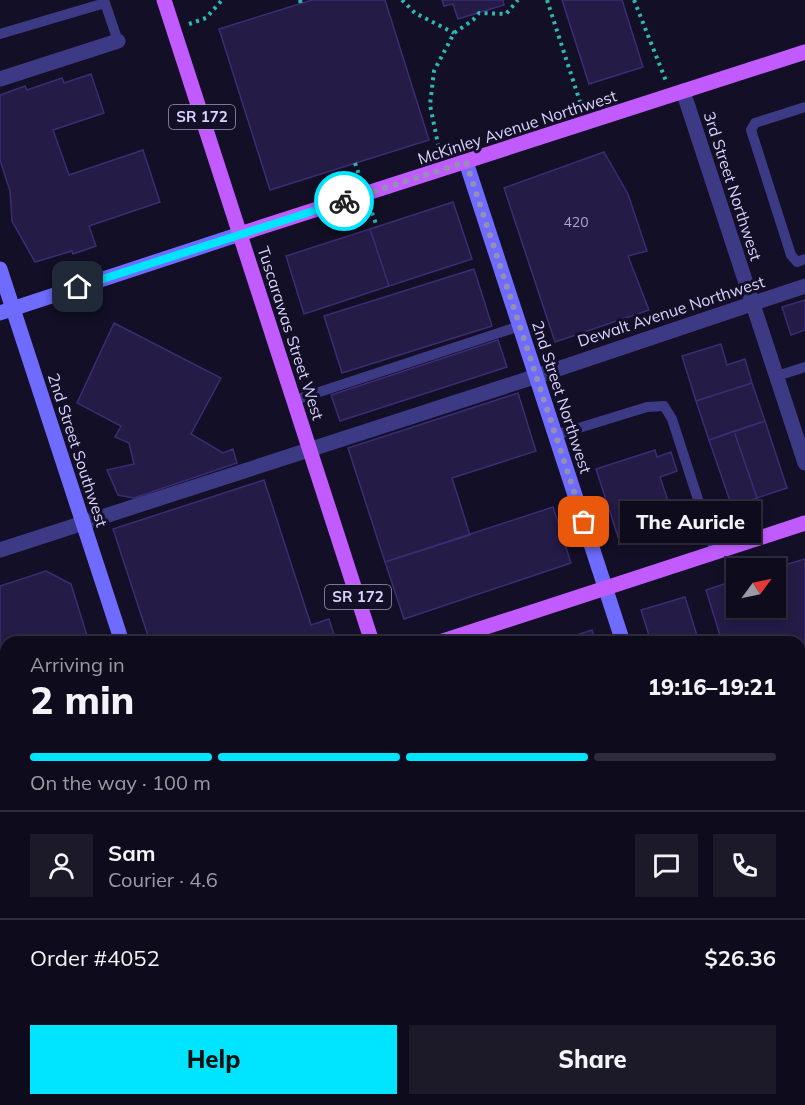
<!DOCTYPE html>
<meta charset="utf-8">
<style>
:root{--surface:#0e0b1c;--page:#1c1929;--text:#f1f3f6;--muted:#9b9ba3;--line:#2e2b3b;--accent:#00e5ff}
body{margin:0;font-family:Mulish,sans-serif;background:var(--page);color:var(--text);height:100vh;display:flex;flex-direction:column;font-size:22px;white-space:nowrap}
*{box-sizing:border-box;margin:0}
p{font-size:20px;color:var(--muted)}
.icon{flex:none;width:33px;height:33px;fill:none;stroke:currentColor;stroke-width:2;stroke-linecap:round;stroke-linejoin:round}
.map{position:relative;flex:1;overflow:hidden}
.panel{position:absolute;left:0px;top:636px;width:806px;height:470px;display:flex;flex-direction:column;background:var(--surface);border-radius:18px 18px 0 0;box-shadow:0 3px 9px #0003,0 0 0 2px var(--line)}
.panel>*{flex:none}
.needle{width:39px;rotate:57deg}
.buttons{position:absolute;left:726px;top:558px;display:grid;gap:12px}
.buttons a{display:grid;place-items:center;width:60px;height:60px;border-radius:0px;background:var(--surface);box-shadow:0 3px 9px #0003,0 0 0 2px var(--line);font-size:30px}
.pin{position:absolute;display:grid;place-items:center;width:51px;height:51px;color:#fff;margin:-26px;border-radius:12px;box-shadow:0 3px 9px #0006}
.courier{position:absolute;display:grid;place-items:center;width:60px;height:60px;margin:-30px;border:4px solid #00e5ff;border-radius:50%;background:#fff;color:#222;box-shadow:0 2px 8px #0007}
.bubble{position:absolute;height:42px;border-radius:0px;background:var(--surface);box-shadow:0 3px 9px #0003,0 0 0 2px var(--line);font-size:20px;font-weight:800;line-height:42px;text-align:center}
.head em{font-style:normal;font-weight:800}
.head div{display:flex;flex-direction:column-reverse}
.head{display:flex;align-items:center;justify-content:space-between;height:102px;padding:0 30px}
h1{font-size:39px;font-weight:800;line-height:45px}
.bar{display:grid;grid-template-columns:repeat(4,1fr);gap:9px 6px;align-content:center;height:72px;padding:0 30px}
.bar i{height:8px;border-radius:4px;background:var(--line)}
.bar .active{background:var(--accent)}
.bar p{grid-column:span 4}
.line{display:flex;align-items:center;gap:15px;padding:0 30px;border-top:2px solid var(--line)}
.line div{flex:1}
.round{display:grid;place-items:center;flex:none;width:63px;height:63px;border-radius:0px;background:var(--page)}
.cta{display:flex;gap:12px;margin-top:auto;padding:12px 30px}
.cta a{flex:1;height:69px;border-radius:0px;background:var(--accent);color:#111;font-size:24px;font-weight:800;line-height:69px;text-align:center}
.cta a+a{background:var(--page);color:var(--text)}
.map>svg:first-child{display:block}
.building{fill:#241b47;stroke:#3b2d73;stroke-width:1.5}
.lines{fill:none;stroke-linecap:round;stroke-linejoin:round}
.secondary-tunnel{stroke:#312d47;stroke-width:15;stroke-dasharray:15 8;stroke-linecap:butt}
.path{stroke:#2fb8b0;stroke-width:4;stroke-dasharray:3 4.5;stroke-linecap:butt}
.lane{stroke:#3d3a85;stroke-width:10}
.street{stroke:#3d3a85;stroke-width:15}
.secondary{stroke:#6f6bff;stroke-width:15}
.primary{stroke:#c25bff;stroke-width:15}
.path-bridge{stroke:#2fb8b0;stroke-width:4;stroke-dasharray:3 4.5;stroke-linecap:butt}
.done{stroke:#948fb3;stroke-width:6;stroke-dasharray:0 10.8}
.route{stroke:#00e5ff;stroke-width:8}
.labels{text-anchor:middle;stroke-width:6;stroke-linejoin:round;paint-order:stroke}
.number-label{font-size:14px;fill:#aca6d1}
.shield{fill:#130f26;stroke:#9e99be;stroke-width:1.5}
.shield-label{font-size:15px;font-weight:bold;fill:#d9d4ff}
.street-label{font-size:16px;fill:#d9d4ff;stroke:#130f26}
</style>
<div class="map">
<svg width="805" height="1105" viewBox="0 0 805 1105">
<rect width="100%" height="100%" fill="#130f26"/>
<path class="building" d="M312,0H385L429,140L270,190L219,29Z
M442,0H503L504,5L458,19L453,4L444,6Z
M562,0H622L643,67L589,84Z
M91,74L104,113L53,130L69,175L143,150L160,202L89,226L96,246L73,254L72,251L35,262L12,221L10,191L0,160V95L25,86L27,90L62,78L64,83Z
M604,152L628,194L647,251L628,256L649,310L555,342L504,188Z
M453,202L472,259L389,286L370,229Z
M370,229L389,286L304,314L286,256Z
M474,269L492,326L342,373L324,316Z
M805,300V330L791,335L782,307Z
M114,323L221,378L191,434L223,453L233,449L237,463L134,498L118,495L107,470L134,464L129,443L115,437L121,426L77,403Z
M498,340L507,367L340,421L331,395Z
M721,344L727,365L745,359L752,383L696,401L682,356Z
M752,383L765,421L709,440L696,401Z
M518,393L536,451L452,478L470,535L385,562L348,448Z
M765,421L787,488L757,498L734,431Z
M734,431L757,498L732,507L709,440Z
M655,450L657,457L671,452L677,471L660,477L676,525L620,543L596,469Z
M264,480L311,625L329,619L336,642H150L113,529Z
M553,507L571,563L404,619L385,562Z
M805,559V737L800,739V642H722L706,590L736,580V608H776V568H774Z
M46,571L71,584L89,642H6V746L0,748V586Z
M685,597L699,642H651L641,610Z
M592,630L596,642H555Z
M805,771V825L800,808V773Z
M800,808L805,825V884L800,867Z
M6,823V943L0,925V825Z
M800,867L805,884V944L800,926Z
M800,926L805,944V959L800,961Z
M6,1032V1100H173L175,1105H1L0,1035Z
M805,1081V1105H801L800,1083Z
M181,1100H244L246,1105H183Z"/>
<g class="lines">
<path class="secondary-tunnel" d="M30,1100L31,1105"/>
<path class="path" d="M300,0L301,4
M402,0L415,13L454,33
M547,0L582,108
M634,0L666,81
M189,24L206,18L222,0
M440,154L430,105L434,71L454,33L473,20L479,13L506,14L518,0
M472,1100L473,1105
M571,1100L572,1104"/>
<path class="lane" d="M104,0L118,41
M0,34L105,3
M805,107L755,123L751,130L791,255L797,262L805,259
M777,376L805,367
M295,400L520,326
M556,435L647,407L664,406L672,419L715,552"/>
<path class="street" d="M0,79L118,41
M683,91L805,463
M0,550L537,376L805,286
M800,764L805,763"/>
<path class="secondary" d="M466,162L623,642
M0,269L122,642
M0,313L240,234
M0,784L6,782
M800,992H805
M0,1009L6,1027
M800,1021L805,1017
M271,1100L273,1105
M772,1100L774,1105
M377,1105L394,1100
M610,1105L626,1100"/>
<path class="primary" d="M164,0L372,642
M240,234L805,52
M440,642L805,523
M521,1100L523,1105"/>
<path class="path-bridge" d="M355,163L377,227"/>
</g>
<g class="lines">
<path class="done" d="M344,201L466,162L584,522"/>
<path class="route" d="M78,287L344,201"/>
</g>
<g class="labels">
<g class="number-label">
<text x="576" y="227">420</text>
</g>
<g class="shield">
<rect x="169" y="105" width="66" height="24" rx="4.5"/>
<rect x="325" y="585" width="66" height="24" rx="4.5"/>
</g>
<g class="shield-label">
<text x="202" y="122">SR 172</text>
<text x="358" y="602">SR 172</text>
</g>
<g class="street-label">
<text transform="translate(517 127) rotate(-18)" y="6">McKinley Avenue Northwest</text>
<text transform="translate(733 186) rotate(72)" y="6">3rd Street Northwest</text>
<text transform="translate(671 311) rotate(-18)" y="6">Dewalt Avenue Northwest</text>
<text transform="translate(291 333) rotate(72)" y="6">Tuscarawas Street West</text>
<text transform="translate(562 397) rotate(72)" y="6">2nd Street Northwest</text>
<text transform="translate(78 450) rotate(72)" y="6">2nd Street Southwest</text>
</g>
</g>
</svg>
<div class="buttons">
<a><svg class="needle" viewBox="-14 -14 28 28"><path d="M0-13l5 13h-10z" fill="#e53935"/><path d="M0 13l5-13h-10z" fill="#9b9ba3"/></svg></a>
</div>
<div class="pin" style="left:584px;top:522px;background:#ea580c"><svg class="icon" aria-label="bag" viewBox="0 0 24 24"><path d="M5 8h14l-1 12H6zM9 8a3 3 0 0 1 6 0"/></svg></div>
<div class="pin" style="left:78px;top:287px;background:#1f2937"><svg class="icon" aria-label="home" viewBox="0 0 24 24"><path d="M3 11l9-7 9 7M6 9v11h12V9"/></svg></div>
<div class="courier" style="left:344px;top:201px"><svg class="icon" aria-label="bike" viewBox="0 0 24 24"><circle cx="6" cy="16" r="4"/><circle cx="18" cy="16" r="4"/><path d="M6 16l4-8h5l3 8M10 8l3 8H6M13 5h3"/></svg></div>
<div class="bubble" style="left:620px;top:501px;width:141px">The Auricle</div>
<section class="panel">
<div class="head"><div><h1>2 min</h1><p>Arriving in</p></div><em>19:16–19:21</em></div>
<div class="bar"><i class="active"></i><i class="active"></i><i class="active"></i><i></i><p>On the way · 100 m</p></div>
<div class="line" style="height:108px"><a class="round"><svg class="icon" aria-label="person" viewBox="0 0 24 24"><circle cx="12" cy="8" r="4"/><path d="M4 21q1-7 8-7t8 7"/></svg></a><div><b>Sam</b><p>Courier · 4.6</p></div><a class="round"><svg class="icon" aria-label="chat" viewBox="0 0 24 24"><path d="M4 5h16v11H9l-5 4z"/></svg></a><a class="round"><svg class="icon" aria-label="phone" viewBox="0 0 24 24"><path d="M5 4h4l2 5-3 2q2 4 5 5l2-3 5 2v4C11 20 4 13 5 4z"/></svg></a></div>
<div class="line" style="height:78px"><div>Order #4052</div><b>$26.36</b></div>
<div class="cta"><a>Help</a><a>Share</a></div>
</section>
</div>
